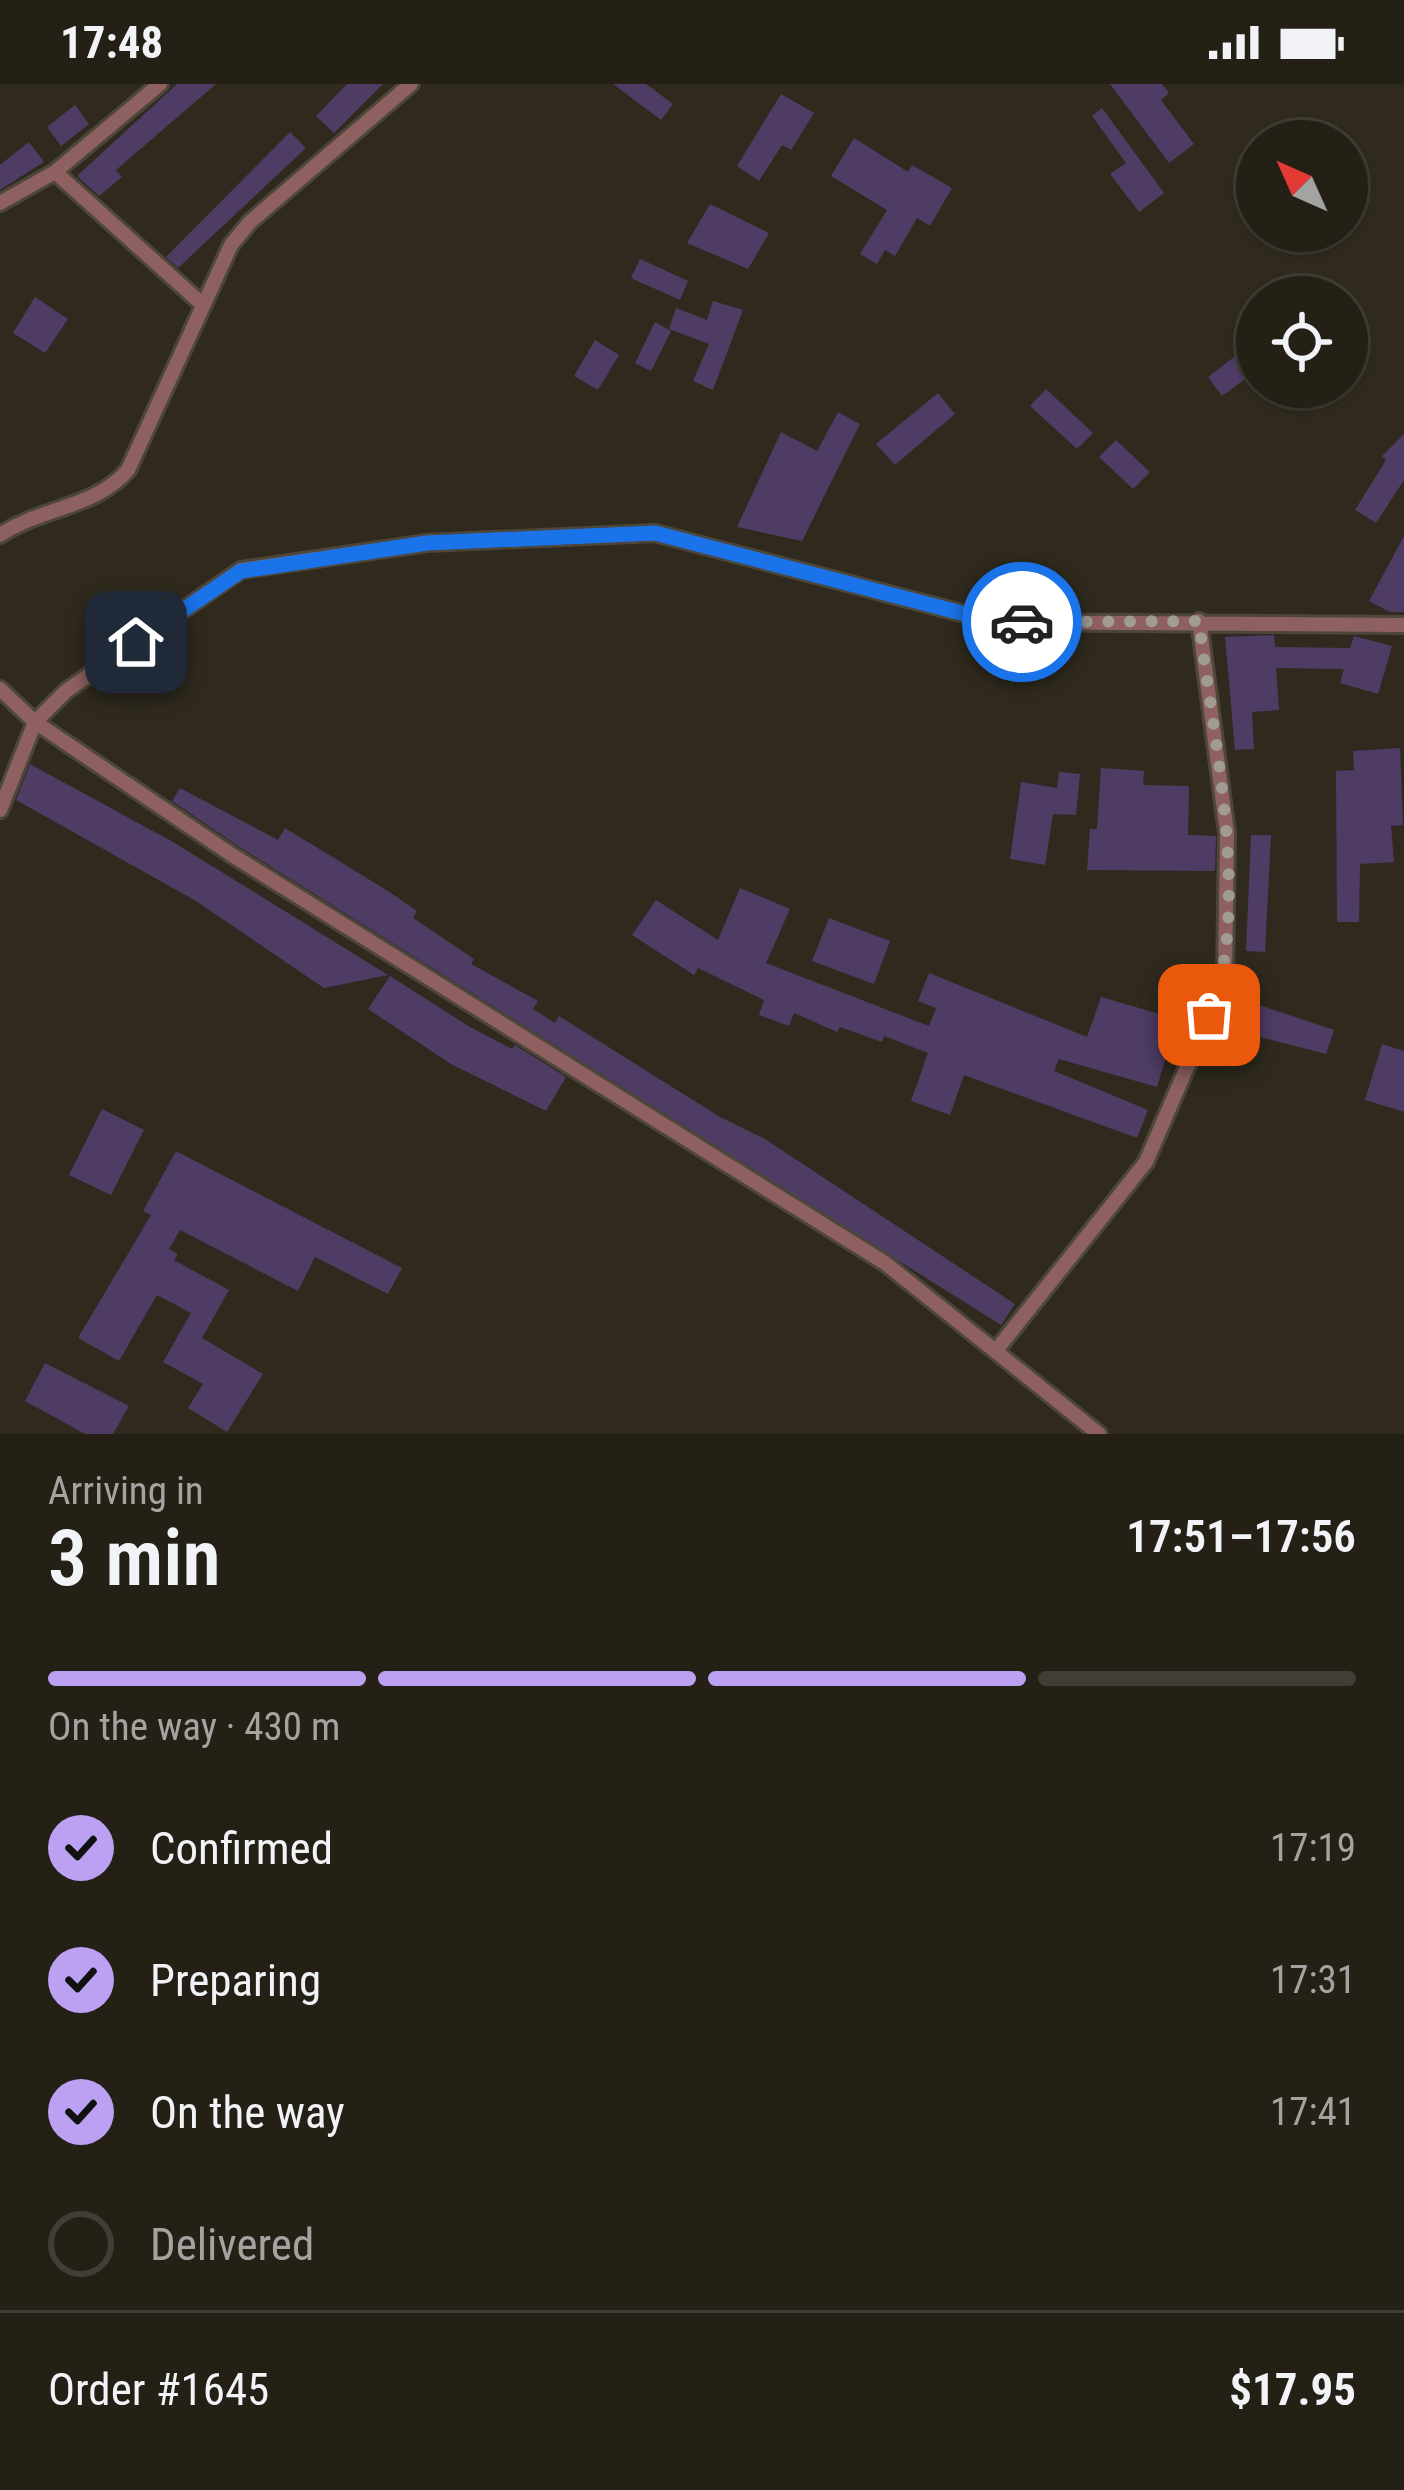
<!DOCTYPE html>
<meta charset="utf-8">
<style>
:root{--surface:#242016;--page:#2c281f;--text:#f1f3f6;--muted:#a3a3a1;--line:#413e35;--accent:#bca0f2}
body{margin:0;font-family:"Roboto Condensed",sans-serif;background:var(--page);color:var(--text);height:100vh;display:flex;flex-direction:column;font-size:45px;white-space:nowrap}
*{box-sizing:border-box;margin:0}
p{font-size:39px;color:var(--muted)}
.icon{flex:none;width:66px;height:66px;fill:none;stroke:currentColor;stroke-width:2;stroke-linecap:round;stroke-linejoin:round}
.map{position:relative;height:1350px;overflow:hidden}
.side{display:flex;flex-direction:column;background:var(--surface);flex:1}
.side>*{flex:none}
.needle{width:78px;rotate:315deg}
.fabs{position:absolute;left:1236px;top:36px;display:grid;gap:24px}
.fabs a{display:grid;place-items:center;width:132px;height:132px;border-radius:50%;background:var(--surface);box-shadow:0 3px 9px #0004,0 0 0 3px var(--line);font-size:60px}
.pin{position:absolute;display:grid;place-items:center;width:102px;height:102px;color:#fff;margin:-51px;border-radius:24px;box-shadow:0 6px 18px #0006}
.courier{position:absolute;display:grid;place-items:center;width:120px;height:120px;margin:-60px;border:9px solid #1a73e8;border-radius:50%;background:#fff;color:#222;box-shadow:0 3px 15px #0007}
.headline em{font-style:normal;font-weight:600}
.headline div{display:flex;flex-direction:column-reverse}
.headline{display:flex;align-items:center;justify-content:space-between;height:204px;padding:0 48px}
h1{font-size:78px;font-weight:600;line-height:90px}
.bar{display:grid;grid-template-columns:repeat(4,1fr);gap:18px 12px;align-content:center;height:144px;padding:0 48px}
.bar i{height:15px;border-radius:9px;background:var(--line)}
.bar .selected{background:var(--accent)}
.bar p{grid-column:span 4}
.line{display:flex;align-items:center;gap:30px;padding:0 48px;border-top:3px solid var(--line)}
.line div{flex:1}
ol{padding:0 48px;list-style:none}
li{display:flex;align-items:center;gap:36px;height:132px}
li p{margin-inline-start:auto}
li .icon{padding:12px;border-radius:50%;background:var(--accent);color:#111;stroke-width:4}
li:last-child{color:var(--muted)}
li i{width:66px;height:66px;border:6px solid var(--line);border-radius:50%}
.status{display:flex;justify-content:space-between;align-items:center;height:84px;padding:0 60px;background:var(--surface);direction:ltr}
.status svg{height:33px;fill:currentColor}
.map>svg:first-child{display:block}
.building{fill:#4e3c64}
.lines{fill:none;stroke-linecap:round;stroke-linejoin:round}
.minor-casing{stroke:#4c463b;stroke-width:20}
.minor{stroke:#8e6160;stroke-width:14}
.done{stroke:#a09c93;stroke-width:12;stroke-dasharray:0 21.6}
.route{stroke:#1a73e8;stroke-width:15}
</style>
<div class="status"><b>17:48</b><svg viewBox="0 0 49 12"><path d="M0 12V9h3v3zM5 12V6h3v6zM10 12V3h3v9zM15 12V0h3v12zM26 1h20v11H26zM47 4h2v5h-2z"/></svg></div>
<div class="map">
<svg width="1404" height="1350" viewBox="0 0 1404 1350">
<rect width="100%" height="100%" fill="#302a1e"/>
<path class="building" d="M177,0H216L116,86L122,93L99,112L77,92Z
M347,0H383L334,49L316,32Z
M613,0H646L673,20L661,36Z
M1110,0H1162L1169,9L1161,16L1194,60L1169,79Z
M781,10L814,29L791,66L782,61L759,97L737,82Z
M75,21L89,40L61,62L47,43Z
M1102,24L1164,109L1139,128L1110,90L1126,79L1092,32Z
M290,48L306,64L178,184L166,173Z
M854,54L908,88L912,81L952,104L930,142L917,134L895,172L885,166L877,180L860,170L887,126L831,92Z
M29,58L44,78L0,106V81Z
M710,120L769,149L748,185L687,159Z
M640,175L688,197L680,216L631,194Z
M35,213L68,235L45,269L13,249Z
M713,217L743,226L713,306L693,297L709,260L669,245L676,224L707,236Z
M655,238L671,247L651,287L635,279Z
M595,256L619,271L598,306L574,292Z
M1238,270L1253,289L1222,312L1208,293Z
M1046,305L1093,349L1077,365L1030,322Z
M938,309L955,330L895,381L876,360Z
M838,328L860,340L802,457L737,443L781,348L817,367Z
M1404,350V396L1376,439L1355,426L1386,376L1382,372Z
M1116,356L1150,388L1133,405L1099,373Z
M1404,452V528H1390L1369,517Z
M1274,551L1275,563L1350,564L1354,552L1392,562L1378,610L1340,599L1344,585L1276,584L1279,626L1252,628L1254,665L1235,666L1225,553Z
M1400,664L1403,741L1391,742L1394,778L1360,780L1359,838H1337L1336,687L1354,686L1353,667Z
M30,680L173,758L388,891L324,904L196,817L16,716Z
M1101,684L1144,687L1143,701L1189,702L1188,751L1216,752L1215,787L1087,786L1090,745H1097Z
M1059,688L1080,690L1076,731L1053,730L1045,781L1010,775L1021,698L1057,704Z
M180,704L278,756L285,744L388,807L417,827L413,834L474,875L471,880L538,917L533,925L555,939L559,932L720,1033L765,1055L1015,1220L1001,1241L238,762L172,717Z
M1251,751H1271L1265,868L1246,867Z
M740,804L790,825L766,879L929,942L936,924L918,917L929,889L1087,953L1101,913L1177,935L1157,1003L1059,975L1054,987L1148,1026L1137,1054L964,991L950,1031L911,1017L928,969L884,952L882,958L840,943L837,948L794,929L789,942L759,931L764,916L698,884L694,891L632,851L656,816L718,856Z
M829,834L890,857L874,900L812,877Z
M390,892L470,943L512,965L515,961L566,993L546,1027L451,980L368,925Z
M1232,912L1334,946L1326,970L1221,943Z
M1382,960L1404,967V1028L1365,1016Z
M102,1025L144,1046L111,1111L69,1091Z
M176,1067L402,1184L388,1210L315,1173L298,1207L180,1146L169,1165L178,1170L174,1176L229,1206L202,1254L263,1290L227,1348L188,1324L203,1300L163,1278L191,1229L157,1211L119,1277L78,1254L151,1131L143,1127Z
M45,1279L129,1322L113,1350H85L25,1317Z"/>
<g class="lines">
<defs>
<path id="minor" d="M55,88L160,0
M0,119L55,88L203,221
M0,451C42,423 95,424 128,386L231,161L250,138L411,0
M0,605L35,638L232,771L885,1179L1099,1350
M0,726L35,638L66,607L241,486L427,459L655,449L996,538L1404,541
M998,1264L1146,1078L1225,895L1227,749L1199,537"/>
</defs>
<use href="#minor" class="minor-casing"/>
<use href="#minor" class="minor"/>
</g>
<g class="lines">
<path class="done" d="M1022,538L1199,537C1212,649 1253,829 1209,931"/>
<path class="route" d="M136,558L241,487L427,459L655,449L996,538H1022"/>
</g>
</svg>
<div class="fabs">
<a><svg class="needle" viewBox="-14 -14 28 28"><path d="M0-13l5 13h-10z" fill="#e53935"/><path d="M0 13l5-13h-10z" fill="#a3a3a1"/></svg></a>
<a><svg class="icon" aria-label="locate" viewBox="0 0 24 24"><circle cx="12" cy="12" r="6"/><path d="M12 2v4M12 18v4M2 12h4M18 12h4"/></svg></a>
</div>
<div class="pin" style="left:1209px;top:931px;background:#ea580c"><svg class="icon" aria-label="bag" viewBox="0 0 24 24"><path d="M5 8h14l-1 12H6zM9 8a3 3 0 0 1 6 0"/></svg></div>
<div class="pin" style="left:136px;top:558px;background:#1f2937"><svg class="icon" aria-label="home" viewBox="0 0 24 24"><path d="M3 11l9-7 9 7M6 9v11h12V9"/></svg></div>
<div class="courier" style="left:1022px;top:538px"><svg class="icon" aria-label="car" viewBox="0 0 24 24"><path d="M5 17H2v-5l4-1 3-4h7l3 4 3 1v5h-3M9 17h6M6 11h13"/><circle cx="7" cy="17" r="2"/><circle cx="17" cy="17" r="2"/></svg></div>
</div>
<section class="side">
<div class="headline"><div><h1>3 min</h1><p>Arriving in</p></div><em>17:51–17:56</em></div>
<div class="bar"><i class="selected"></i><i class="selected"></i><i class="selected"></i><i></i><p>On the way · 430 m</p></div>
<ol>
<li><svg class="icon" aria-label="check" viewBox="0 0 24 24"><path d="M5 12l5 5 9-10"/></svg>Confirmed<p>17:19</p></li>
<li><svg class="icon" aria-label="check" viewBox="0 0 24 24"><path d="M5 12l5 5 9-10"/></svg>Preparing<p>17:31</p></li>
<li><svg class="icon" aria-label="check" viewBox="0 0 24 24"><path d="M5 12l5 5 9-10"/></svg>On the way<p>17:41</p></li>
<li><i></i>Delivered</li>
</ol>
<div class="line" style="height:156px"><div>Order #1645</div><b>$17.95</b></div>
</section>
